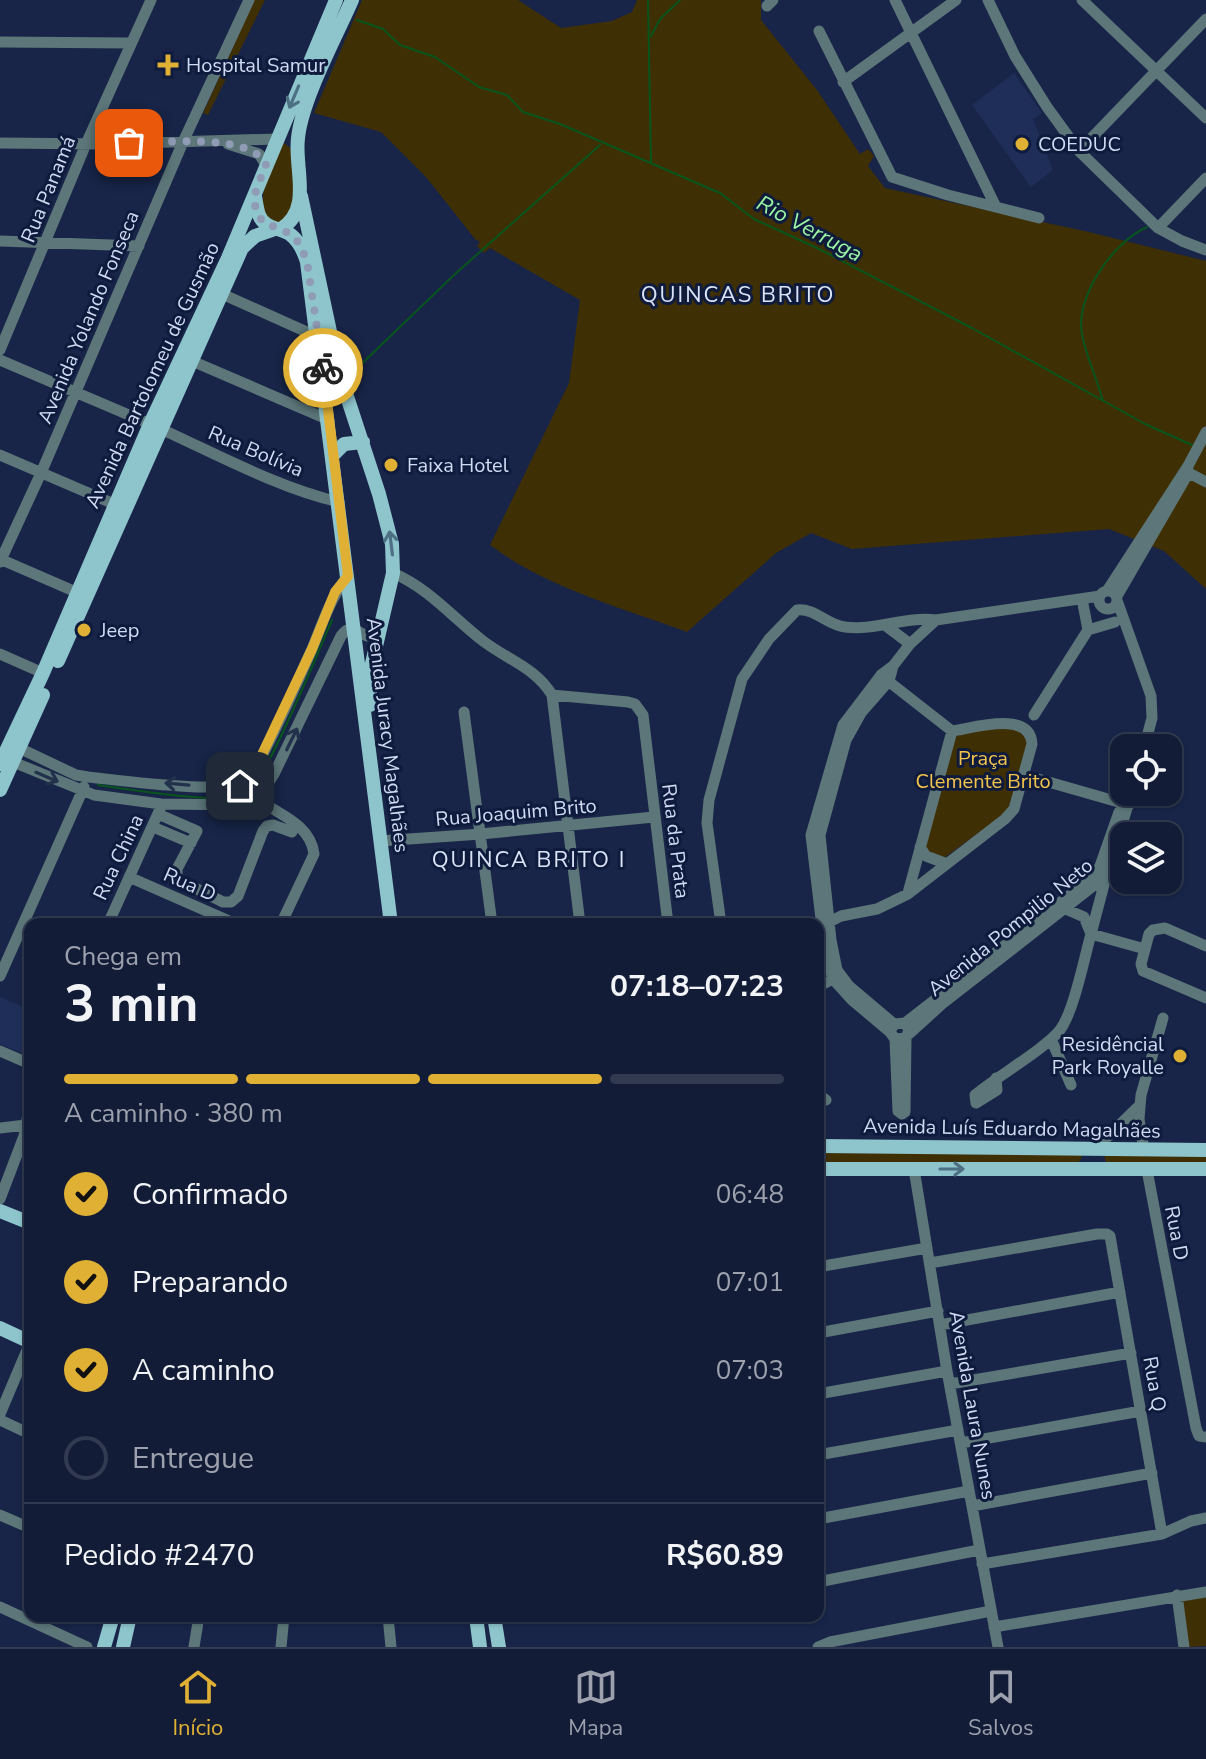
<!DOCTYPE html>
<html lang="pt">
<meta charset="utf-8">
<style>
:root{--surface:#121c36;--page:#1b253e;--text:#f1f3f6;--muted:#9ca1ad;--line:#313a51;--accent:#dfb034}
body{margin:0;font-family:"Nunito Sans",sans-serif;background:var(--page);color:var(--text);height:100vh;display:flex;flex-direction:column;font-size:30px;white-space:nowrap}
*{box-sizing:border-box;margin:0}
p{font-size:26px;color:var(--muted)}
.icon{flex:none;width:44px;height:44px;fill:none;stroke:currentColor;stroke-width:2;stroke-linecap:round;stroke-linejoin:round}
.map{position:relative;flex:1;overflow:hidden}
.side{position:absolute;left:24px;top:918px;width:800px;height:704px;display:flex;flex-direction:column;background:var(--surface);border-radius:16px;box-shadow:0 2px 6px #0004,0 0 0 2px var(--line)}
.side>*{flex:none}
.tools{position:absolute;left:1110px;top:734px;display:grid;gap:16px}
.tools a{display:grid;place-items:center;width:72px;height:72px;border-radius:16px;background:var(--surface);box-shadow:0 2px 6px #0004,0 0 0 2px var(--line);font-size:40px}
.pin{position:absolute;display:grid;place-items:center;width:68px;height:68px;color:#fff;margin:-34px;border-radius:16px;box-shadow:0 4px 12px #0006}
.courier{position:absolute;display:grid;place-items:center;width:80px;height:80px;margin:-40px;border:6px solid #dfb034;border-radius:50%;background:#fff;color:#222;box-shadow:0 2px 10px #0007}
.summary em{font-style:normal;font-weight:700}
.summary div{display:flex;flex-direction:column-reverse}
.summary{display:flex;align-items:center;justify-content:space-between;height:136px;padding:0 40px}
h1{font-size:52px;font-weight:700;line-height:60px}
.bar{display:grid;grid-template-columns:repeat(4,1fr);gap:12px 8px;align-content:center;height:96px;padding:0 40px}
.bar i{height:10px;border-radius:6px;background:var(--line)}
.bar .current{background:var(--accent)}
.bar p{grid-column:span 4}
.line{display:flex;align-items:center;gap:20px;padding:0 40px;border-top:2px solid var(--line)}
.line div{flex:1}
ol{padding:0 40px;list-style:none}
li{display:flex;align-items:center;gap:24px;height:88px}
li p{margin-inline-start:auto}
li .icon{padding:8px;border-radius:50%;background:var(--accent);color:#111;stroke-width:4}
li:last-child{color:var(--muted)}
li i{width:44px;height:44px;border:4px solid var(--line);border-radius:50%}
.menu{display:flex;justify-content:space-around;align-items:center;height:112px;border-top:2px solid var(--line);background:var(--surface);font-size:22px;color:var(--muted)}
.menu a{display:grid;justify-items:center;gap:4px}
.menu .current{color:var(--accent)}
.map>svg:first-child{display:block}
.built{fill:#1f2e58}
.green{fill:#3f2f05}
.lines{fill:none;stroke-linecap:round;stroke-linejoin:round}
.stream{stroke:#07551c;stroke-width:2}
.minor{stroke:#5c7679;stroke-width:11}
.major{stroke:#8ec5cc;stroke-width:14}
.oneway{stroke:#4e7084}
.oneway2{stroke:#22324c}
.done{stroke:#909bb6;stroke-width:8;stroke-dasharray:0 14.4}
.route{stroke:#dfb034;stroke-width:10}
.poi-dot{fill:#dfb034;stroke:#0f1b3d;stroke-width:3}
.labels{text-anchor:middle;stroke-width:6;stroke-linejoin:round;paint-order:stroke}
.poi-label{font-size:20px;fill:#d0daf2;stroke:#0f1b3d;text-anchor:start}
.street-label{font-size:20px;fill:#d0daf2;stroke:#0f1b3d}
.park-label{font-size:20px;fill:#f3c34c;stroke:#0f1b3d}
.water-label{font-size:22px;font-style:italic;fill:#9af6a3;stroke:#0f1b3d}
.neighbourhood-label{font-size:22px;letter-spacing:2px;fill:#dbe4f6;stroke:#0f1b3d}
</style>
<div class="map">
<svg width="1206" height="1647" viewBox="0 0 1206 1647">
<rect width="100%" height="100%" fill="#182548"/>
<path class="built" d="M1014,73L1042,113L1033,119L1053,170L1031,187L972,105Z
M0,997L30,1010V1056L0,1044Z"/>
<path class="green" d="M254,0H265L208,115L203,113Z
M362,0H518L561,28L612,21L632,12L637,0H761V20L817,90L860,154L868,149L874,156L868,166L885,188L1089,232L1206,261V589L1164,551L1109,529L852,549L811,533L776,553L687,632C620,607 547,588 490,545L569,383L580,300L490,248L484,253L477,246L480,242L475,239L426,177L381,132L314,113Z
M284,143L293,150L294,204L280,224L267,220C256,193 270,170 280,144Z
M1017,726L1027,734L1026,754L1007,812L944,858L928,852L925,844L955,738L961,732Z
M1206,1152V1164H1106L1104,1154Z
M820,1153L1080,1154L1082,1156L1080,1161L1075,1163H821Z
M1206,1593V1646L1186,1647L1181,1596Z"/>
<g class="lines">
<path class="stream" d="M648,0L651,163
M357,20L383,29L400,45L435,57L479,87L507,95L523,112L560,124L720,193L754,219L817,248L972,328L1145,424L1192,445
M651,36L660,19L680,0
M351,374L455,274L600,145
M1103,401C1097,379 1086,356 1082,334C1075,296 1113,242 1147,227
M98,785C125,789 225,805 245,796C263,788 321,645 332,620"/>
<path class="minor" d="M895,0L995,205
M988,0L1015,56L1047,107L1079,151L1158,228L1182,241L1206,250
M1082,0L1206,118
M767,6L773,0
M819,31L892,177L948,195L1039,218
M0,42L131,43
M843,82L956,0
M0,143L102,144L276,139
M228,144L259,154L266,165
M1079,151L1206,19
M1158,228L1206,178
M0,241L139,246
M222,294L318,337
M0,350L86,144L151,0
M0,360L150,424
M192,361L329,420
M161,429C216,454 281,489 339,502
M0,455L114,504
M1185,471L1206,482
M0,559L76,592
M0,562L41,473L183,142L249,0
M393,573C430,589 452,617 483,641C508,660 536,668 552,695L628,702L635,704L643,715L668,924
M1099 600a9 9 0 1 1 18 0a9 9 0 1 1-18 0Z
M1107,591L1188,466L1206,432
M1117,596L1189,472
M1082,599L1088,630L1115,622
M1118,603L1151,696L1152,718L1144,748
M885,625L910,644
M0,654L43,673
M893,666L889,681L861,713L846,740L820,835L831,940L837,970L849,986L894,1024
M883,677L952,731
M552,695L580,924
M464,712L492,924
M1034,715L1088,630
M19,748L76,775L88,777C118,780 230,796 250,780C272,737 293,693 312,649C323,623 330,598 348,576
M13,762L94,795L161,804L245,805L261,794L274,774L341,636C352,622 355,632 367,636L380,629
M1024,775L1129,805
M261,794L263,803C284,816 311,827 314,854L281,924
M158,814L197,831L177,869V879L223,902H231L238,896L263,831L267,826L273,825L292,832
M153,827L191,843
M380,841L481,834L654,817
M920,847L926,856L947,864
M129,877L236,924
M1106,877L1091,934L1145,949
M908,893L952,731
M108,924L160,809
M721,924L707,823L709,800L742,679L769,639L797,610C815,608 827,625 845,627C876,631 905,616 936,620
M824,925L841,916L877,909L908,894L1005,819L1014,809L1032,744C1030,710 974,728 952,731
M1206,946L1165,928L1153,930L1149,934L1141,964L1143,971L1206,998
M0,976L84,787
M818,987L836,977
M905,1023L1093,877L1100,866L1119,812
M890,1032L894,1024L905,1023L909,1030L906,1038L895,1039L890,1032L852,1000L833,979L825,952L811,835L843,725L881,675L893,666L910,644L936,620L1100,596
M909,1034L942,1004L1106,876L1132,792
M895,1039L898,1111L902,1114L905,1112L906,1038
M1051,1039L1071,1085
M0,1051L30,1064
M996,1078L997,1090L976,1103L975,1095C996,1077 1045,1049 1060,1030C1074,1011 1084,959 1091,934L1084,917L1061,907
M818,1094L826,1100
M0,1128L26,1125
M1096,1148L1139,1106
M1144,1150L1139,1119L1141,1095L1163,1018
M914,1169L947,1371L998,1647
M1147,1170L1196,1428L1199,1436L1206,1437
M0,1199L24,1136L30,1103
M930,1263L1097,1234H1107L1110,1236L1162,1534
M818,1267L927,1248
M940,1325L1120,1292
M818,1333L938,1311
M950,1384L1131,1353
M818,1394L947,1371
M0,1414L30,1343
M0,1420L30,1434
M961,1443L1141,1411
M818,1455L958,1430
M972,1506L1152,1473
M0,1515L30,1528
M818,1519L969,1491
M982,1564L1162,1534L1191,1521L1206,1518
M818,1582L979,1550
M1177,1595L1184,1647
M0,1607L87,1647
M388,1616L391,1647
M994,1627L1206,1592
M194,1647L199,1616
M281,1647L284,1616
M818,1647L830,1642L991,1611"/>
<path class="major" d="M255,196C256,202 257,210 259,215C265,230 281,227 291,235C300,242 304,252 307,262L391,924
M301,196L338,369L379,494L392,544L393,573L370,672V705
M281,229C313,209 294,168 298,138C302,99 336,37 352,0
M333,455L344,444L363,442
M58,661L242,248L255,236L275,229
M0,764L43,673L150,424L228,258L336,0
M0,790L43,695
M818,1146L1206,1150
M818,1169H1206
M0,1211L30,1223
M0,1328L30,1342
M476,1616L480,1647
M494,1616L499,1647
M104,1647L113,1616
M123,1647L130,1616"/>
</g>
<defs><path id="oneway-shaft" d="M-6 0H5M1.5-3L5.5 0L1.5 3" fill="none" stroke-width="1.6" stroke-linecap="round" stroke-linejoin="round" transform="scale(2)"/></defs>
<g class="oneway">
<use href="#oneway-shaft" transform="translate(294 97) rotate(113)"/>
<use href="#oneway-shaft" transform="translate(391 543) rotate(-97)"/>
<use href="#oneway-shaft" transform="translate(952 1169)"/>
</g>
<g class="oneway2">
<use href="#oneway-shaft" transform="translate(292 739) rotate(-64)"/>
<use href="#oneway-shaft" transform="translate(47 777) rotate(23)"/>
<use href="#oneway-shaft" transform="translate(177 784) rotate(-175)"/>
</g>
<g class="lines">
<path class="done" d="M129,143C159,143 253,132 266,165C263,174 256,186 255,196C253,228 275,223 291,235C300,241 303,252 307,262L323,368"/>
<path class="route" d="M240,786L250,780L312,649L335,592L348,576L323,368"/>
</g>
<g class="poi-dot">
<path d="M164 53h8v8h8v8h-8v8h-8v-8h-8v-8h8z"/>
<circle cx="1022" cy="144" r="8"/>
<circle cx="391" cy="465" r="8"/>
<circle cx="84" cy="630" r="8"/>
<circle cx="1180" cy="1056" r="8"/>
</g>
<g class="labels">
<g class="poi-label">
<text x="186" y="72">Hospital Samur</text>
<text x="1038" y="151">COEDUC</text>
<text x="407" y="472">Faixa Hotel</text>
<text x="100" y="637">Jeep</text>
<text x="1164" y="1051" text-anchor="end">Residêncial<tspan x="1164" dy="23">Park Royalle</tspan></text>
</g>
<g class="street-label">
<text transform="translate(48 189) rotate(-68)" y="7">Rua Panamá</text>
<text transform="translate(88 317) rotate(-67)" y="7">Avenida Yolando Fonseca</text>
<text transform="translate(152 375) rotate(-65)" y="7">Avenida Bartolomeu de Gusmão</text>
<text transform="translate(256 451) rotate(23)" y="7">Rua Bolívia</text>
<text transform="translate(388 735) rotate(83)" y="7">Avenida Juracy Magalhães</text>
<text transform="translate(516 812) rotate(-5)" y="7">Rua Joaquim Brito</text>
<text transform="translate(676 841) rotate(83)" y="7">Rua da Prata</text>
<text transform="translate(118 857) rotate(-65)" y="7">Rua China</text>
<text transform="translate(190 884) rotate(24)" y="7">Rua D</text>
<text transform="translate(1010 927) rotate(-39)" y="7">Avenida Pompilio Neto</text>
<text transform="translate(1012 1128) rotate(1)" y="7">Avenida Luís Eduardo Magalhães</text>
<text transform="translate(1177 1233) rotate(79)" y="7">Rua D</text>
<text transform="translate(1155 1384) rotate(80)" y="7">Rua Q</text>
<text transform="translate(973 1405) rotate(80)" y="7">Avenida Laura Nunes</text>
</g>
<g class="park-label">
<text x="983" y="765">Praça<tspan x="983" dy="23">Clemente Brito</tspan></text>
</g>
<g class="water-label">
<text transform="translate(810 228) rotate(28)" y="8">Rio Verruga</text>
</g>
<g class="neighbourhood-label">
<text x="738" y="302">QUINCAS BRITO</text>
<text x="529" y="867">QUINCA BRITO I</text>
</g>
</g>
</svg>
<div class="tools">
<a><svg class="icon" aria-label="locate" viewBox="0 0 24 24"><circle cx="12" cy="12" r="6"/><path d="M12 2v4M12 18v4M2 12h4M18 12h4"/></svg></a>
<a><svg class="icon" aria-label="layers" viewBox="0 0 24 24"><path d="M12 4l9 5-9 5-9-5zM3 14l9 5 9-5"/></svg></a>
</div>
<div class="pin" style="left:129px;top:143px;background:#ea580c"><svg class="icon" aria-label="bag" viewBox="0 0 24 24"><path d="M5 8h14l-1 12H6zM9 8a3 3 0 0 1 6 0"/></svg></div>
<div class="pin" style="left:240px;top:786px;background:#1f2937"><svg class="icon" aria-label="home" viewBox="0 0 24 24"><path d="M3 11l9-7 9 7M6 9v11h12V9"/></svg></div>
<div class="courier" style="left:323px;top:368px"><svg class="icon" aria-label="bike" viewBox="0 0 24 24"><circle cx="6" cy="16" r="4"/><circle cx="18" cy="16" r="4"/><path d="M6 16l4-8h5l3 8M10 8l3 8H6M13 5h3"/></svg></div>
<section class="side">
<div class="summary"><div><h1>3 min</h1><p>Chega em</p></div><em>07:18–07:23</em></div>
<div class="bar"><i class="current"></i><i class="current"></i><i class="current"></i><i></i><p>A caminho · 380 m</p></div>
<ol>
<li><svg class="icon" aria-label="check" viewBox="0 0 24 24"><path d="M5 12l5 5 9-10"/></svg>Confirmado<p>06:48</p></li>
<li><svg class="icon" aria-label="check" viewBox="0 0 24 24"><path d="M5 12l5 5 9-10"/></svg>Preparando<p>07:01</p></li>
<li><svg class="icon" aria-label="check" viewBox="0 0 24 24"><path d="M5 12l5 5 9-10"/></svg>A caminho<p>07:03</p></li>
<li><i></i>Entregue</li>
</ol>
<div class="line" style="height:104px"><div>Pedido #2470</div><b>R$60.89</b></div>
</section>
</div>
<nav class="menu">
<a class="current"><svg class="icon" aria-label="home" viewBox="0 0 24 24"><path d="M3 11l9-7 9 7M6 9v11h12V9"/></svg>Início</a>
<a><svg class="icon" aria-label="map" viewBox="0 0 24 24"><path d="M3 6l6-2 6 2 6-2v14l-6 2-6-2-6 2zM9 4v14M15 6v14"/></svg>Mapa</a>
<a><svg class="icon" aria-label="saved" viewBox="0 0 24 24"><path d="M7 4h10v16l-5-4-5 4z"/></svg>Salvos</a>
</nav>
